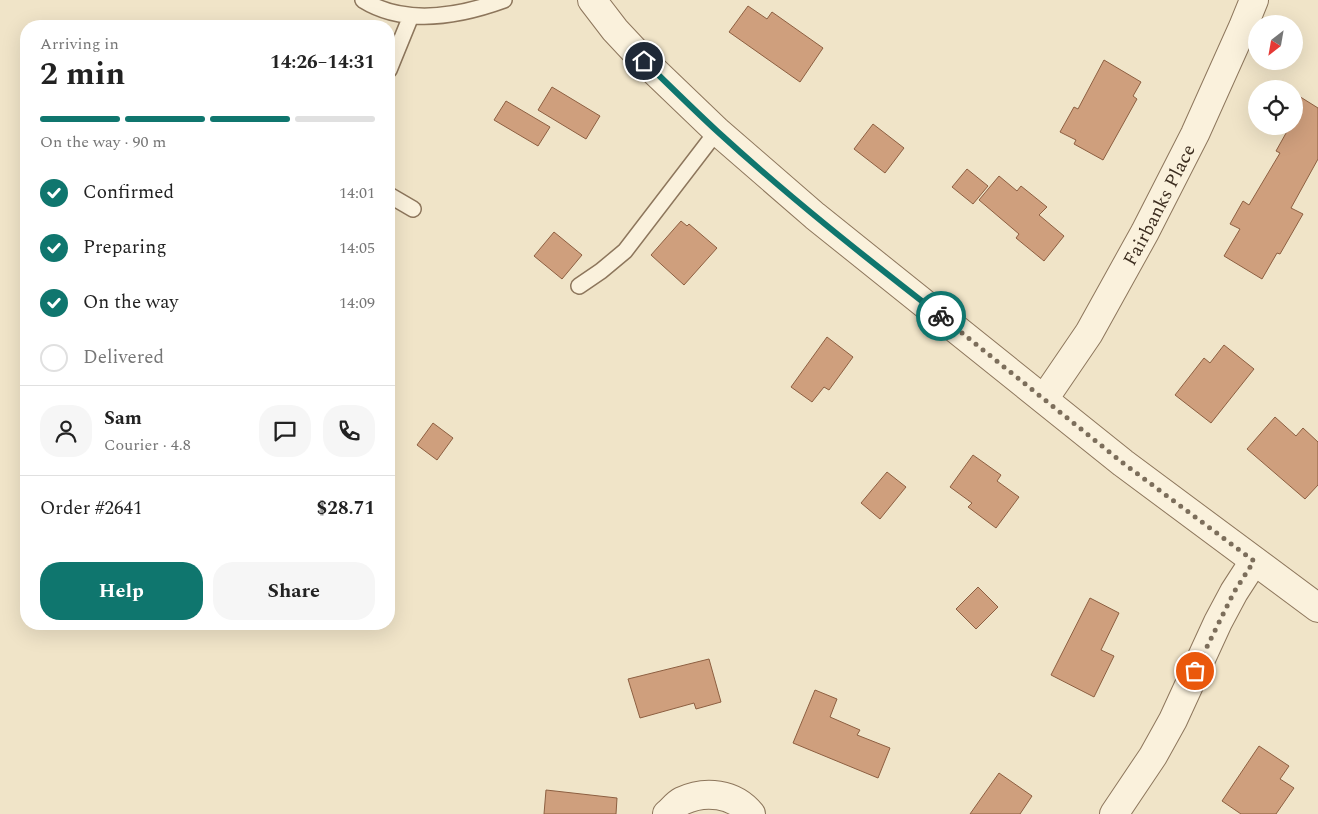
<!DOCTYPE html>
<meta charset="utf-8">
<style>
:root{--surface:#fff;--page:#f6f6f6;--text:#222;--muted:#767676;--line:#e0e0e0;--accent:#0f766e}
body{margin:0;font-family:Spectral,serif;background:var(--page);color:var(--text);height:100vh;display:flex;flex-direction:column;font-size:19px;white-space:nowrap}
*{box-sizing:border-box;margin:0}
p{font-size:16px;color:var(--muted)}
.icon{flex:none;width:28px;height:28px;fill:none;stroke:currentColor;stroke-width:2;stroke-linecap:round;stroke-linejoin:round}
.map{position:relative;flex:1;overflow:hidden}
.drawer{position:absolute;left:20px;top:20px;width:375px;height:610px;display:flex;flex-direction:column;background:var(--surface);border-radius:20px;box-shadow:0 5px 20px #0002}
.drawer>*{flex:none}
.needle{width:32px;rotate:211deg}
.controls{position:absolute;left:1248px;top:15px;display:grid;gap:10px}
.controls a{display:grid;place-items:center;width:55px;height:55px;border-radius:50%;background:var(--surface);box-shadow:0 5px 20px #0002;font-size:25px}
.pin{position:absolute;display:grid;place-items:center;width:42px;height:42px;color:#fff;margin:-21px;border:2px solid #fff;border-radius:50%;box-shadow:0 1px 5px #0007}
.courier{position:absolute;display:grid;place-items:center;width:50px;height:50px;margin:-25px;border:4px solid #0f766e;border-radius:50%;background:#fff;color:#222;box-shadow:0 1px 6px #0007}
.summary em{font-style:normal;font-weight:700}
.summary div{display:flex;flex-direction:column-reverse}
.summary{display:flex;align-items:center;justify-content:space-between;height:85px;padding:0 20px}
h1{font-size:32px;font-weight:700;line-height:38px}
.bar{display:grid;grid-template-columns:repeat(4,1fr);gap:8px 5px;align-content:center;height:60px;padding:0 20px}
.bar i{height:6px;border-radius:4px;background:var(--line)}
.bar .current{background:var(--accent)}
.bar p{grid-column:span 4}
.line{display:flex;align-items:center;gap:12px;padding:0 20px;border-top:1px solid var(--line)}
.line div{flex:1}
.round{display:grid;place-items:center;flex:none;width:52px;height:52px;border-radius:20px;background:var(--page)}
ol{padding:0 20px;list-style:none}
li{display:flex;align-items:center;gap:15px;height:55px}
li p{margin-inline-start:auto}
li .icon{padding:5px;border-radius:50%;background:var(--accent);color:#fff;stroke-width:4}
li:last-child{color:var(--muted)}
li i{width:28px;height:28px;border:2px solid var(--line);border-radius:50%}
.button{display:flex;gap:10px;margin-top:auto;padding:10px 20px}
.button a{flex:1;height:58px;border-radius:20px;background:var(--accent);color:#fff;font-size:20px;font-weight:700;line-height:58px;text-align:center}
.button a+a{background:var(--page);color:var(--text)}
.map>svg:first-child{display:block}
.building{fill:#cf9f7d;stroke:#8d5f41}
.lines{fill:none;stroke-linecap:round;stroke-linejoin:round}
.service-casing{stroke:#8d765c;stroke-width:18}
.minor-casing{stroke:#8d765c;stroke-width:30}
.tertiary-casing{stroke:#8d765c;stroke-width:30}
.service{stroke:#faf1dc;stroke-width:15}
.minor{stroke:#faf1dc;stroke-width:28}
.tertiary{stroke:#faf1dc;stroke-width:28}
.done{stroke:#7c6e5b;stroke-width:5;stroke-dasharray:0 9}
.route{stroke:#0f766e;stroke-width:6}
.labels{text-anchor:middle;stroke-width:5;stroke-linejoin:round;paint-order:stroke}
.street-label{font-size:19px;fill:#3d2e20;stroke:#f7eed8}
</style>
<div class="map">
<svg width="1318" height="814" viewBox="0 0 1318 814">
<rect width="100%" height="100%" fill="#f0e4c8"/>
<path class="building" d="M748,6L767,19L772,12L823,48L800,82L729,32Z
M1104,60L1141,82L1133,96L1137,99L1103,160L1074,144L1076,140L1060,132L1074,107L1078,109Z
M552,87L600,116L586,139L538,110Z
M1294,93L1318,108V159L1291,208L1303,214L1280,254L1277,253L1262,279L1224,256L1240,229L1230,224L1243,201L1249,205L1280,153L1276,151L1290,126H1294Z
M506,101L550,127L538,146L494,120Z
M873,124L904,148L885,173L854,149Z
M967,169L988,186L973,204L952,187Z
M999,176L1017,191L1021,186L1047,207L1039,215L1064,236L1044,261L1016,238L1019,234L979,200Z
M681,221L687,226L689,224L717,248L684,285L651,255Z
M554,232L582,255L562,279L534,256Z
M827,337L853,357L829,390L824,387L812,402L791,387Z
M1224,345L1254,369L1211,423L1175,395L1204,358L1210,363Z
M1275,417L1296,436L1303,428L1318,442V485L1305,499L1247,449Z
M433,423L453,438L437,460L417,445Z
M973,455L1001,475L997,481L1019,497L996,528L968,507L972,503L950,487Z
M887,472L906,487L880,519L861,503Z
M978,587L998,607L976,629L956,609Z
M1090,598L1119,613L1101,650L1114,656L1094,697L1051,675Z
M709,659L721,702L696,709L694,703L640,718L628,679Z
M815,690L837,699L830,717L860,730L857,735L890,748L878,778L793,743Z
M1259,746L1289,766L1280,779L1294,788L1276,814H1241L1222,801Z
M999,773L1032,796L1020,814H970Z
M546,790L617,798L616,814H544Z"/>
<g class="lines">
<defs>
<path id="service" d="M363,0C405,26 460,16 504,0
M389,70L411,16
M389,195L413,209
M579,286L601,271L625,251L717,131"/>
<g id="minor">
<path id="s1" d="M1044,399L1089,333L1145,232L1195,134L1243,27L1254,0"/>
<path d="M667,814C672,810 676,804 682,801C705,790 734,793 751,814"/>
<path d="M1114,814L1153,756L1173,720L1218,622L1234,592L1254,561"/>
</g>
<path id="tertiary" d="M592,0L615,30L644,61L717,131L815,216L1123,463L1318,608"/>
</defs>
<use href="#service" class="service-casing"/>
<use href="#minor" class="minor-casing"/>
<use href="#tertiary" class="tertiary-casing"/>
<use href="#service" class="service"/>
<use href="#minor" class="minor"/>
<use href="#tertiary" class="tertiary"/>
</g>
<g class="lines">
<path class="done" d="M941,316L1123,463L1254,561L1234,592L1195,671"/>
<path class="route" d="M644,61C669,85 693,109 718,132C789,197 865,257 941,316"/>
</g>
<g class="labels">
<g class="street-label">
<text dy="7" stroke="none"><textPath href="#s1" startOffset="226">Fairbanks Place</textPath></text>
</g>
</g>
</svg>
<div class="controls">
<a><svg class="needle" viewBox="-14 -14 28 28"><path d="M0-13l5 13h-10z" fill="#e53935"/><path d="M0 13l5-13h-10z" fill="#767676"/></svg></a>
<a><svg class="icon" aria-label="locate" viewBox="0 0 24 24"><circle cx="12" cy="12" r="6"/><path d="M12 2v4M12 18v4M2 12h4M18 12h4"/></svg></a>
</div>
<div class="pin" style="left:1195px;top:671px;background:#ea580c"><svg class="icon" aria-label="bag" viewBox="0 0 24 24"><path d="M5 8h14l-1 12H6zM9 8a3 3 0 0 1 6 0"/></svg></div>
<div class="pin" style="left:644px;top:61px;background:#1f2937"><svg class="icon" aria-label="home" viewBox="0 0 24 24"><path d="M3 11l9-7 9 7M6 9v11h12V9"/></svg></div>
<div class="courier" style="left:941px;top:316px"><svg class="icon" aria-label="bike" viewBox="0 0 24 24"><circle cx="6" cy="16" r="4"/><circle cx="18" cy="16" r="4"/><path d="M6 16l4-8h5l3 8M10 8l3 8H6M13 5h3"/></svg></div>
<section class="drawer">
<div class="summary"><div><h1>2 min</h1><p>Arriving in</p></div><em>14:26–14:31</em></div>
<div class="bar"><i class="current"></i><i class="current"></i><i class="current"></i><i></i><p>On the way · 90 m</p></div>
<ol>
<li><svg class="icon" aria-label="check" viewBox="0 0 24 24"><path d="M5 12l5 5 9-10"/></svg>Confirmed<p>14:01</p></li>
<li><svg class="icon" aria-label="check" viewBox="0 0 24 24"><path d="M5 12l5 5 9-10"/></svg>Preparing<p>14:05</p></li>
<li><svg class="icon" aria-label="check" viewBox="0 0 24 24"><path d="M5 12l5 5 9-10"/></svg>On the way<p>14:09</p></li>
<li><i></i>Delivered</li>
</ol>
<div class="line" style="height:90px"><a class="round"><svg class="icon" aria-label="person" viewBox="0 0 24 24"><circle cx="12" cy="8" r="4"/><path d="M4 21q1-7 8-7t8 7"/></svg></a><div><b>Sam</b><p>Courier · 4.8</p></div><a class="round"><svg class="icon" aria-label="chat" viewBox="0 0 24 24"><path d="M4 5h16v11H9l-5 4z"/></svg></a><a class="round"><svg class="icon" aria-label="phone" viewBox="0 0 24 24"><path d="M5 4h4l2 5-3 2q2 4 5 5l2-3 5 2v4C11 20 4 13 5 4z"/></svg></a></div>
<div class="line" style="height:65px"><div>Order #2641</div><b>$28.71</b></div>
<div class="button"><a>Help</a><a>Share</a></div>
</section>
</div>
